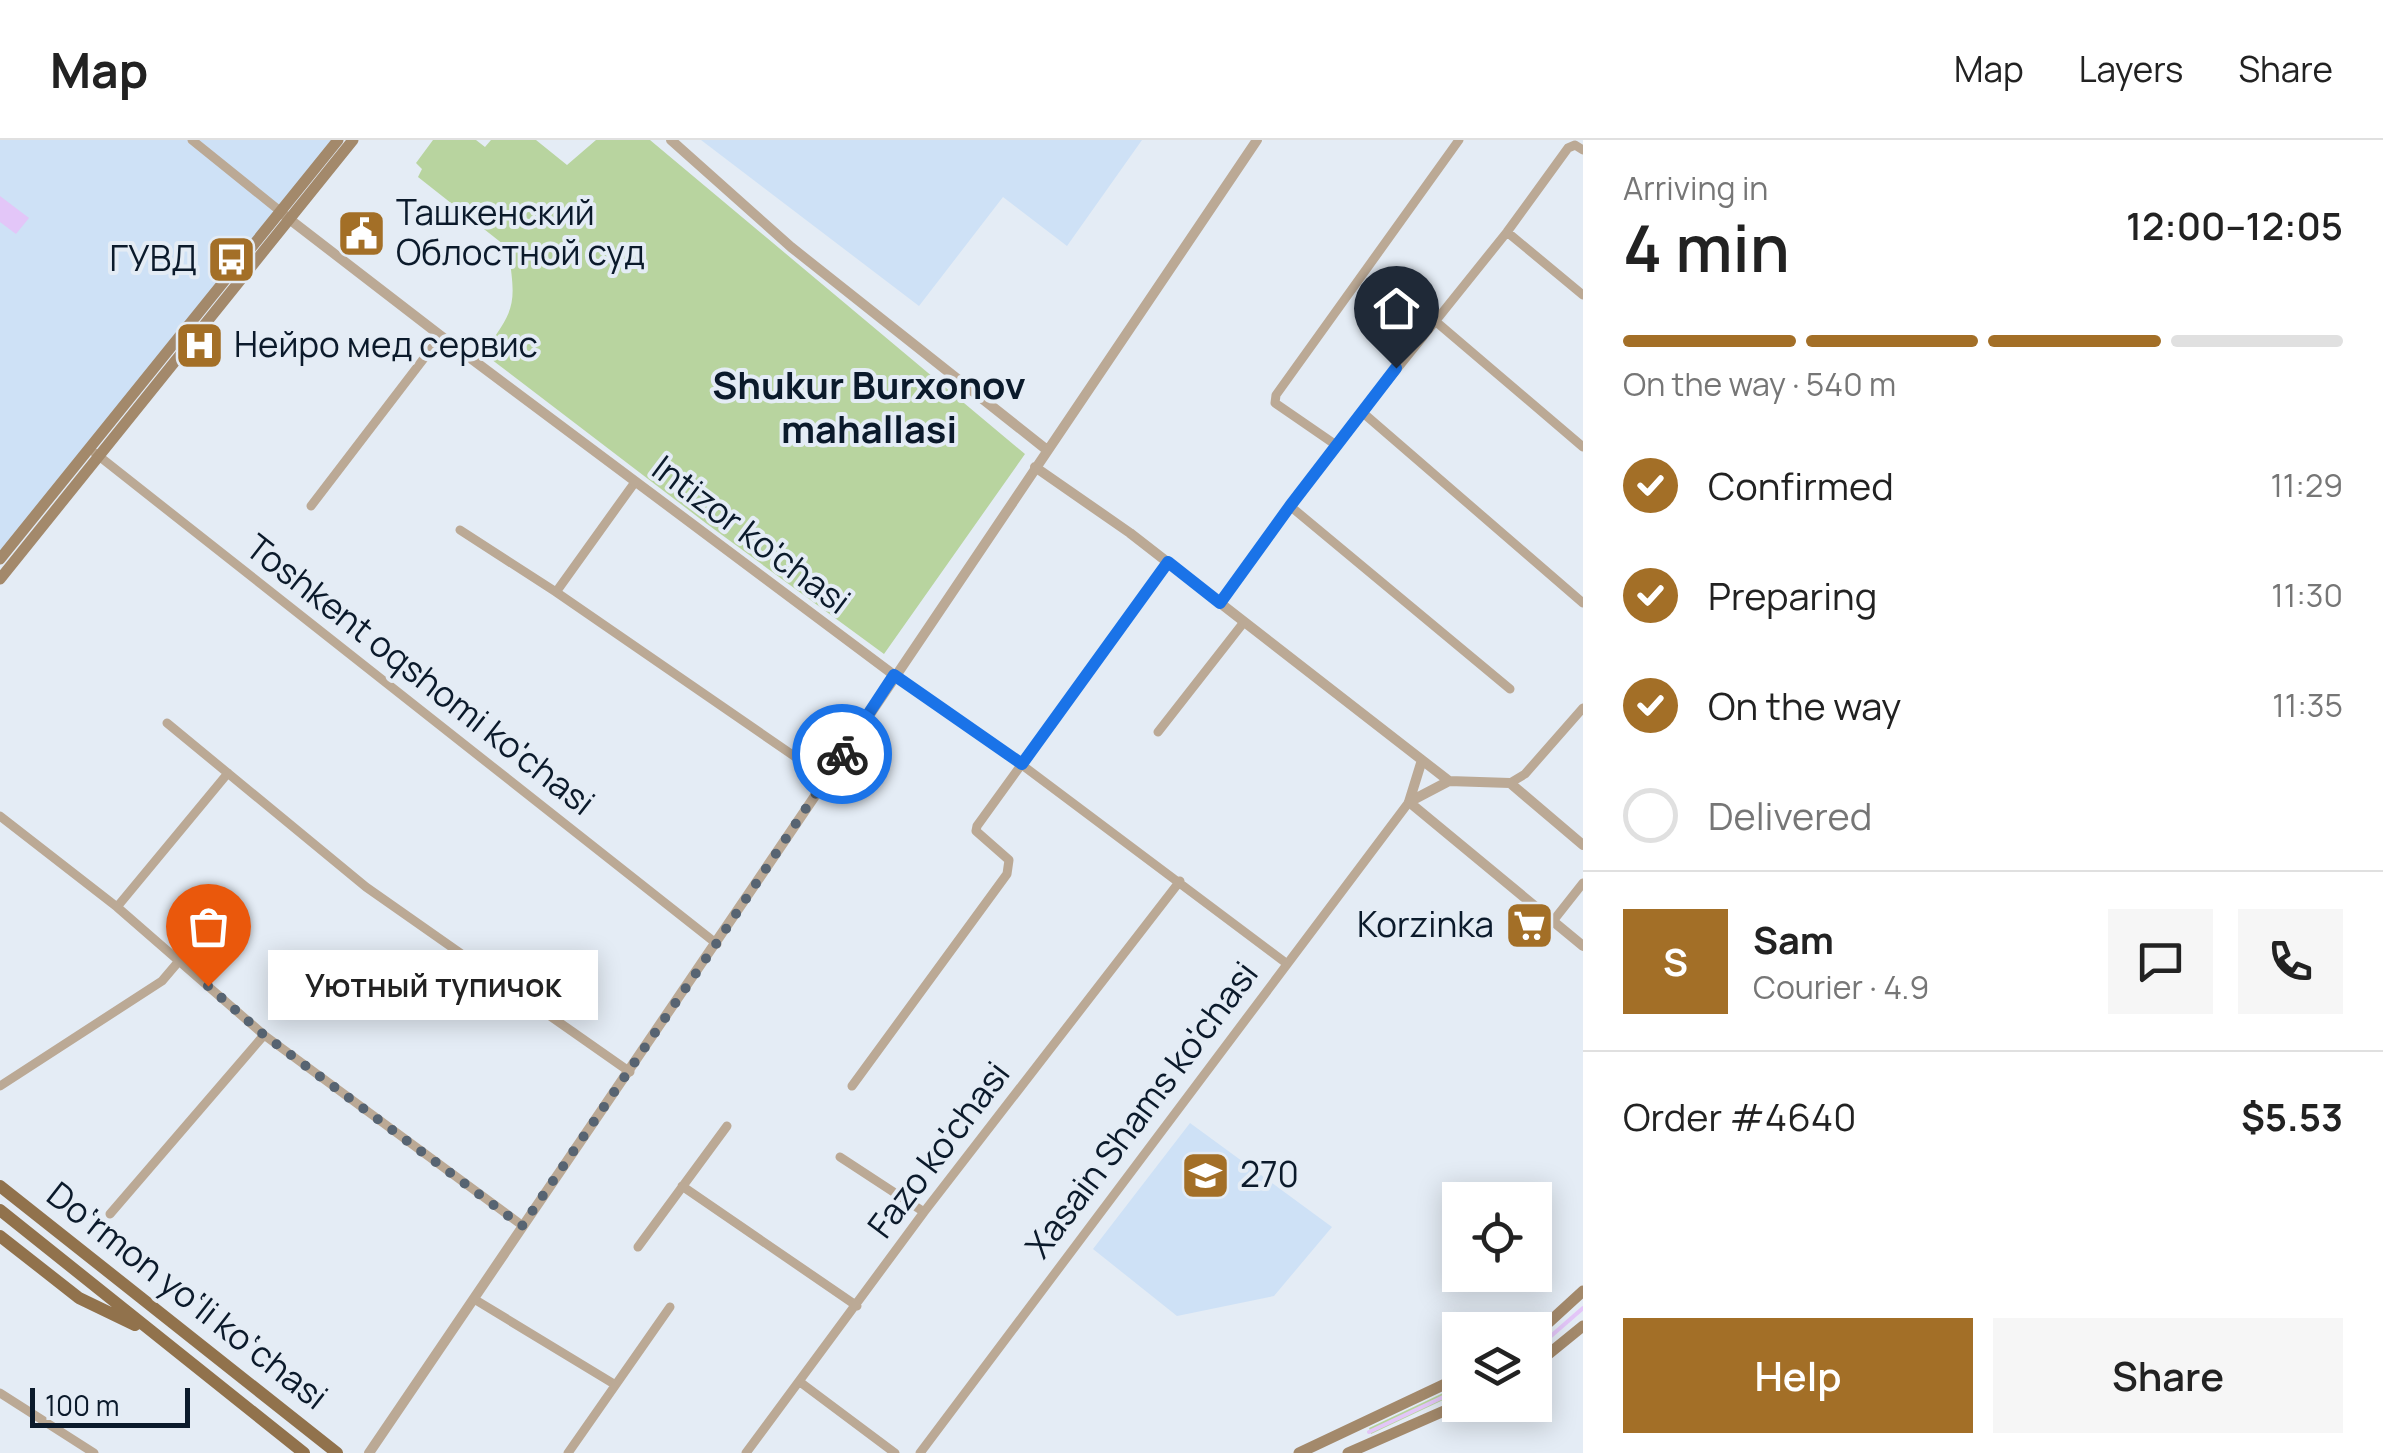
<!DOCTYPE html>
<meta charset="utf-8">
<style>
:root{--surface:#fff;--page:#f6f6f6;--text:#222;--muted:#767676;--line:#e0e0e0;--accent:#a36f27}
body{margin:0;font-family:Manrope,sans-serif;background:var(--page);color:var(--text);height:100vh;display:flex;flex-direction:column;font-size:38px;white-space:nowrap}
*{box-sizing:border-box;margin:0}
p{font-size:32px;color:var(--muted)}
.icon{flex:none;width:55px;height:55px;fill:none;stroke:currentColor;stroke-width:2;stroke-linecap:round;stroke-linejoin:round}
.map{position:relative;flex:1;overflow:hidden}
.side{display:flex;flex-direction:column;background:var(--surface);width:800px}
.side>*{flex:none}
.fabs{position:absolute;left:1442px;top:1042px;display:grid;gap:20px}
.fabs a{display:grid;place-items:center;width:110px;height:110px;border-radius:0px;background:var(--surface);box-shadow:0 5px 25px #0003;font-size:50px}
.scale{position:absolute;left:30px;bottom:25px;width:160px;box-sizing:border-box;padding-left:10px;border:5px solid #0b1a2b;border-top:0;font-size:28px;line-height:35px;white-space:nowrap;color:#0b1a2b;-webkit-text-stroke:8px #e4ecf5;paint-order:stroke}
.pin{position:absolute;display:grid;place-items:center;width:85px;height:85px;color:#fff;margin:-102px -42px;border-radius:50% 50% 50% 0;rotate:-45deg;box-shadow:0 0 10px #0007}
.pin .icon{rotate:45deg}
.courier{position:absolute;display:grid;place-items:center;width:100px;height:100px;margin:-50px;border:8px solid #1a73e8;border-radius:50%;background:#fff;color:#222;box-shadow:0 2px 12px #0007}
.bubble{position:absolute;height:70px;border-radius:0px;background:var(--surface);box-shadow:0 5px 25px #0003;font-size:32px;font-weight:600;line-height:70px;text-align:center}
.headline em{font-style:normal;font-weight:600}
.headline div{display:flex;flex-direction:column-reverse}
.headline{display:flex;align-items:center;justify-content:space-between;height:170px;padding:0 40px}
h1{font-size:65px;font-weight:600;line-height:75px}
.bar{display:grid;grid-template-columns:repeat(4,1fr);gap:15px 10px;align-content:center;height:120px;padding:0 40px}
.bar i{height:12px;border-radius:8px;background:var(--line)}
.bar .active{background:var(--accent)}
.bar p{grid-column:span 4}
.line{display:flex;align-items:center;gap:25px;padding:0 40px;border-top:2px solid var(--line)}
.line div{flex:1}
.round{display:grid;place-items:center;flex:none;width:105px;height:105px;border-radius:0px;background:var(--page)}
ol{padding:0 40px;list-style:none}
li{display:flex;align-items:center;gap:30px;height:110px}
li p{margin-inline-start:auto}
li .icon{padding:10px;border-radius:50%;background:var(--accent);color:#fff;stroke-width:4}
li:last-child{color:var(--muted)}
li i{width:55px;height:55px;border:5px solid var(--line);border-radius:50%}
.cta{display:flex;gap:20px;margin-top:auto;padding:20px 40px}
.cta a{flex:1;height:115px;border-radius:0px;background:var(--accent);color:#fff;font-size:40px;font-weight:600;line-height:115px;text-align:center}
.cta a+a{background:var(--page);color:var(--text)}
header{display:flex;align-items:center;gap:60px;box-sizing:border-box;height:140px;padding:0 50px;background:var(--surface);border-bottom:2px solid var(--line)}
header strong{font-size:48px}
nav{display:flex;gap:55px;margin-inline-start:auto;font-size:35px}
main{display:flex;flex:1;min-height:0}
.map>svg:first-child{display:block}
.built{fill:#cee1f6}
.green{fill:#b8d49f}
.water{fill:#e3c6f8}
.lines{fill:none;stroke-linecap:round;stroke-linejoin:round}
.stream{stroke:#e3c6f8;stroke-width:4}
.minor{stroke:#bba995;stroke-width:9}
.tertiary{stroke:#bba995;stroke-width:10}
.secondary{stroke:#a3896b;stroke-width:11}
.primary{stroke:#91724c;stroke-width:12}
.done{stroke:#576472;stroke-width:10;stroke-dasharray:0 18}
.route{stroke:#1a73e8;stroke-width:12}
.labels{text-anchor:middle;stroke-width:8;stroke-linejoin:round;paint-order:stroke}
.poi-label{font-size:35px;fill:#0b1a2b;stroke:#e4ecf5;text-anchor:start}
.street-label{font-size:35px;fill:#0b1a2b;stroke:#e4ecf5}
.neighbourhood-label{font-size:38px;font-weight:bold;fill:#0b1a2b;stroke:#e4ecf5}
</style>
<header>
<strong>Map</strong>
<nav><a>Map</a><a>Layers</a><a>Share</a></nav>
</header>
<main>
<div class="map">
<svg width="1583" height="1313" viewBox="0 0 1583 1313">
<rect width="100%" height="100%" fill="#e4ecf5"/>
<path class="built" d="M0,0H338L0,419Z
M701,0H1142L1067,106L1003,57L919,166Z
M1190,983L1332,1087L1274,1156L1177,1176L1093,1109Z"/>
<path class="green" d="M433,0H476L485,7L491,0H536L567,25L596,0H650L1025,314L884,514L707,384L483,213C517,167 516,164 508,108L418,37L422,29L416,23Z
M1460,1245V1252L1371,1294L1369,1288Z"/>
<path class="water" d="M0,56L29,78L16,94L0,82Z"/>
<g class="lines">
<path class="stream" d="M1535,1210L1583,1168
M1369,1292L1460,1249"/>
<path class="minor" d="M192,0L280,71
M1507,92L1583,155
M1434,180L1583,307
M1362,272L1583,463
M1336,305L1507,92L1568,8L1575,5L1583,10
M95,313L717,804
M311,366L441,196
M1290,366L1510,549
M460,390L556,452L826,638
M556,452L635,342
M1220,463L1336,305L1275,263L1276,255L1459,0
M894,535L1022,625L1286,823
M167,583L366,747L630,932
M1158,592L1244,482
M1510,643L1525,634L1583,568
M0,676L117,767L264,895L523,1086
M117,767L228,633
M1553,781L1583,743
M0,946L162,841L179,821
M852,946L1007,734L1009,720L976,691L977,686L1168,422
M840,1017L924,1072
M682,1046L857,1166
M110,1074L264,895
M638,1107L727,986
M474,1159L614,1244
M800,1242L895,1313
M0,1253L94,1313
M568,1313L670,1167
M746,1313L924,1072L1180,741
M920,1313L1409,662"/>
<path class="tertiary" d="M671,0L791,107L1047,310
M284,75L441,196L894,535
M1035,327L1130,393L1449,641
M1409,662L1583,806
M1409,662L1449,641L1510,643L1583,705
M1409,662L1422,620
M369,1313C668,877 961,438 1257,0"/>
<path class="secondary" d="M0,419L338,0
M0,439L353,0
M1535,1195L1583,1151
M1535,1225L1583,1186
M1299,1313L1460,1237
M1348,1313L1460,1264"/>
<path class="primary" d="M0,1046L337,1313
M0,1070L304,1313
M0,1096L79,1158L135,1185"/>
</g>
<g class="lines">
<path class="done" d="M208,846L264,895L522,1086L716,804L842,614"/>
<path class="route" d="M842,614L894,535L1022,624L1168,422L1220,463L1290,366L1396,228"/>
</g>
<defs>
<symbol id="civic-square" viewBox="-11 -11 22 22"><rect x="-9" y="-9" width="18" height="18" rx="4" fill="#a36f27" stroke="#e4ecf5"/><path d="M-.6-6.5H3V-4.5H.6V-3L4-1V1h2V6H-6V1h2V-1L-.6-3ZM-1.2 2.5V6h2.4V2.5Z" fill="#fff"/></symbol>
<symbol id="bus-square" viewBox="-11 -11 22 22"><rect x="-9" y="-9" width="18" height="18" rx="4" fill="#a36f27" stroke="#e4ecf5"/><path d="M-5-6H5V4H4V6H2V4H-2V6H-4V4H-5ZM-3.5-4V0h7V-4ZM-3.5 1.2v1.5H-2V1.2ZM2 1.2v1.5H3.5V1.2Z" fill="#fff"/></symbol>
<symbol id="hospital-square" viewBox="-11 -11 22 22"><rect x="-9" y="-9" width="18" height="18" rx="4" fill="#a36f27" stroke="#e4ecf5"/><path d="M-5-5h3v3.5h4V-5h3V5h-3V1.5h-4V5h-3Z" fill="#fff"/></symbol>
<symbol id="supermarket-square" viewBox="-11 -11 22 22"><rect x="-9" y="-9" width="18" height="18" rx="4" fill="#a36f27" stroke="#e4ecf5"/><path d="M-6-5.5h2.5l.6 2H6L4.5 2H-2.5L-4.4-4H-6ZM-1.5 3.2a1.3 1.3 0 1 0 .1 0ZM3 3.2a1.3 1.3 0 1 0 .1 0Z" fill="#fff"/></symbol>
<symbol id="school-square" viewBox="-11 -11 22 22"><rect x="-9" y="-9" width="18" height="18" rx="4" fill="#a36f27" stroke="#e4ecf5"/><path d="M0-5L7-2L0 1L-7-2ZM-4 1L0 2.5L4 1V4Q0 6-4 4Z" fill="#fff"/></symbol>
</defs>
<g fill-rule="evenodd">
<use href="#civic-square" x="334" y="66" width="55" height="55"/>
<use href="#bus-square" x="204" y="92" width="55" height="55"/>
<use href="#hospital-square" x="172" y="178" width="55" height="55"/>
<use href="#supermarket-square" x="1502" y="758" width="55" height="55"/>
<use href="#school-square" x="1178" y="1008" width="55" height="55"/>
</g>
<g class="labels">
<g class="poi-label">
<text x="396" y="85">Ташкенский<tspan x="396" dy="40">Облостной суд</tspan></text>
<text x="197" y="131" text-anchor="end">ГУВД</text>
<text x="234" y="217">Нейро мед сервис</text>
<text x="1494" y="797" text-anchor="end">Korzinka</text>
<text x="1240" y="1047">270</text>
</g>
<g class="street-label">
<text transform="translate(751 395) rotate(37)" y="12">Intizor ko'chasi</text>
<text transform="translate(420 535) rotate(38)" y="12">Toshkent oqshomi ko'chasi</text>
<text transform="translate(1142 970) rotate(-53)" y="12">Xasain Shams ko'chasi</text>
<text transform="translate(939 1010) rotate(-53)" y="12">Fazo ko'chasi</text>
<text transform="translate(187 1156) rotate(38)" y="12">Do‘rmon yo‘li ko‘chasi</text>
</g>
<g class="neighbourhood-label">
<text x="869" y="259">Shukur Burxonov<tspan x="869" dy="44">mahallasi</tspan></text>
</g>
</g>
</svg>
<div class="fabs">
<a><svg class="icon" aria-label="locate" viewBox="0 0 24 24"><circle cx="12" cy="12" r="6"/><path d="M12 2v4M12 18v4M2 12h4M18 12h4"/></svg></a>
<a><svg class="icon" aria-label="layers" viewBox="0 0 24 24"><path d="M12 4l9 5-9 5-9-5zM3 14l9 5 9-5"/></svg></a>
</div>
<div class="scale">100 m</div>
<div class="pin" style="left:208px;top:846px;background:#ea580c"><svg class="icon" aria-label="bag" viewBox="0 0 24 24"><path d="M5 8h14l-1 12H6zM9 8a3 3 0 0 1 6 0"/></svg></div>
<div class="pin" style="left:1396px;top:228px;background:#1f2937"><svg class="icon" aria-label="home" viewBox="0 0 24 24"><path d="M3 11l9-7 9 7M6 9v11h12V9"/></svg></div>
<div class="courier" style="left:842px;top:614px"><svg class="icon" aria-label="bike" viewBox="0 0 24 24"><circle cx="6" cy="16" r="4"/><circle cx="18" cy="16" r="4"/><path d="M6 16l4-8h5l3 8M10 8l3 8H6M13 5h3"/></svg></div>
<div class="bubble" style="left:268px;top:810px;width:330px">Уютный тупичок</div>
</div>
<section class="side">
<div class="headline"><div><h1>4 min</h1><p>Arriving in</p></div><em>12:00–12:05</em></div>
<div class="bar"><i class="active"></i><i class="active"></i><i class="active"></i><i></i><p>On the way · 540 m</p></div>
<ol>
<li><svg class="icon" aria-label="check" viewBox="0 0 24 24"><path d="M5 12l5 5 9-10"/></svg>Confirmed<p>11:29</p></li>
<li><svg class="icon" aria-label="check" viewBox="0 0 24 24"><path d="M5 12l5 5 9-10"/></svg>Preparing<p>11:30</p></li>
<li><svg class="icon" aria-label="check" viewBox="0 0 24 24"><path d="M5 12l5 5 9-10"/></svg>On the way<p>11:35</p></li>
<li><i></i>Delivered</li>
</ol>
<div class="line" style="height:180px"><b class="round" style="background:var(--accent);color:#fff">S</b><div><b>Sam</b><p>Courier · 4.9</p></div><a class="round"><svg class="icon" aria-label="chat" viewBox="0 0 24 24"><path d="M4 5h16v11H9l-5 4z"/></svg></a><a class="round"><svg class="icon" aria-label="phone" viewBox="0 0 24 24"><path d="M5 4h4l2 5-3 2q2 4 5 5l2-3 5 2v4C11 20 4 13 5 4z"/></svg></a></div>
<div class="line" style="height:130px"><div>Order #4640</div><b>$5.53</b></div>
<div class="cta"><a>Help</a><a>Share</a></div>
</section>
</main>
